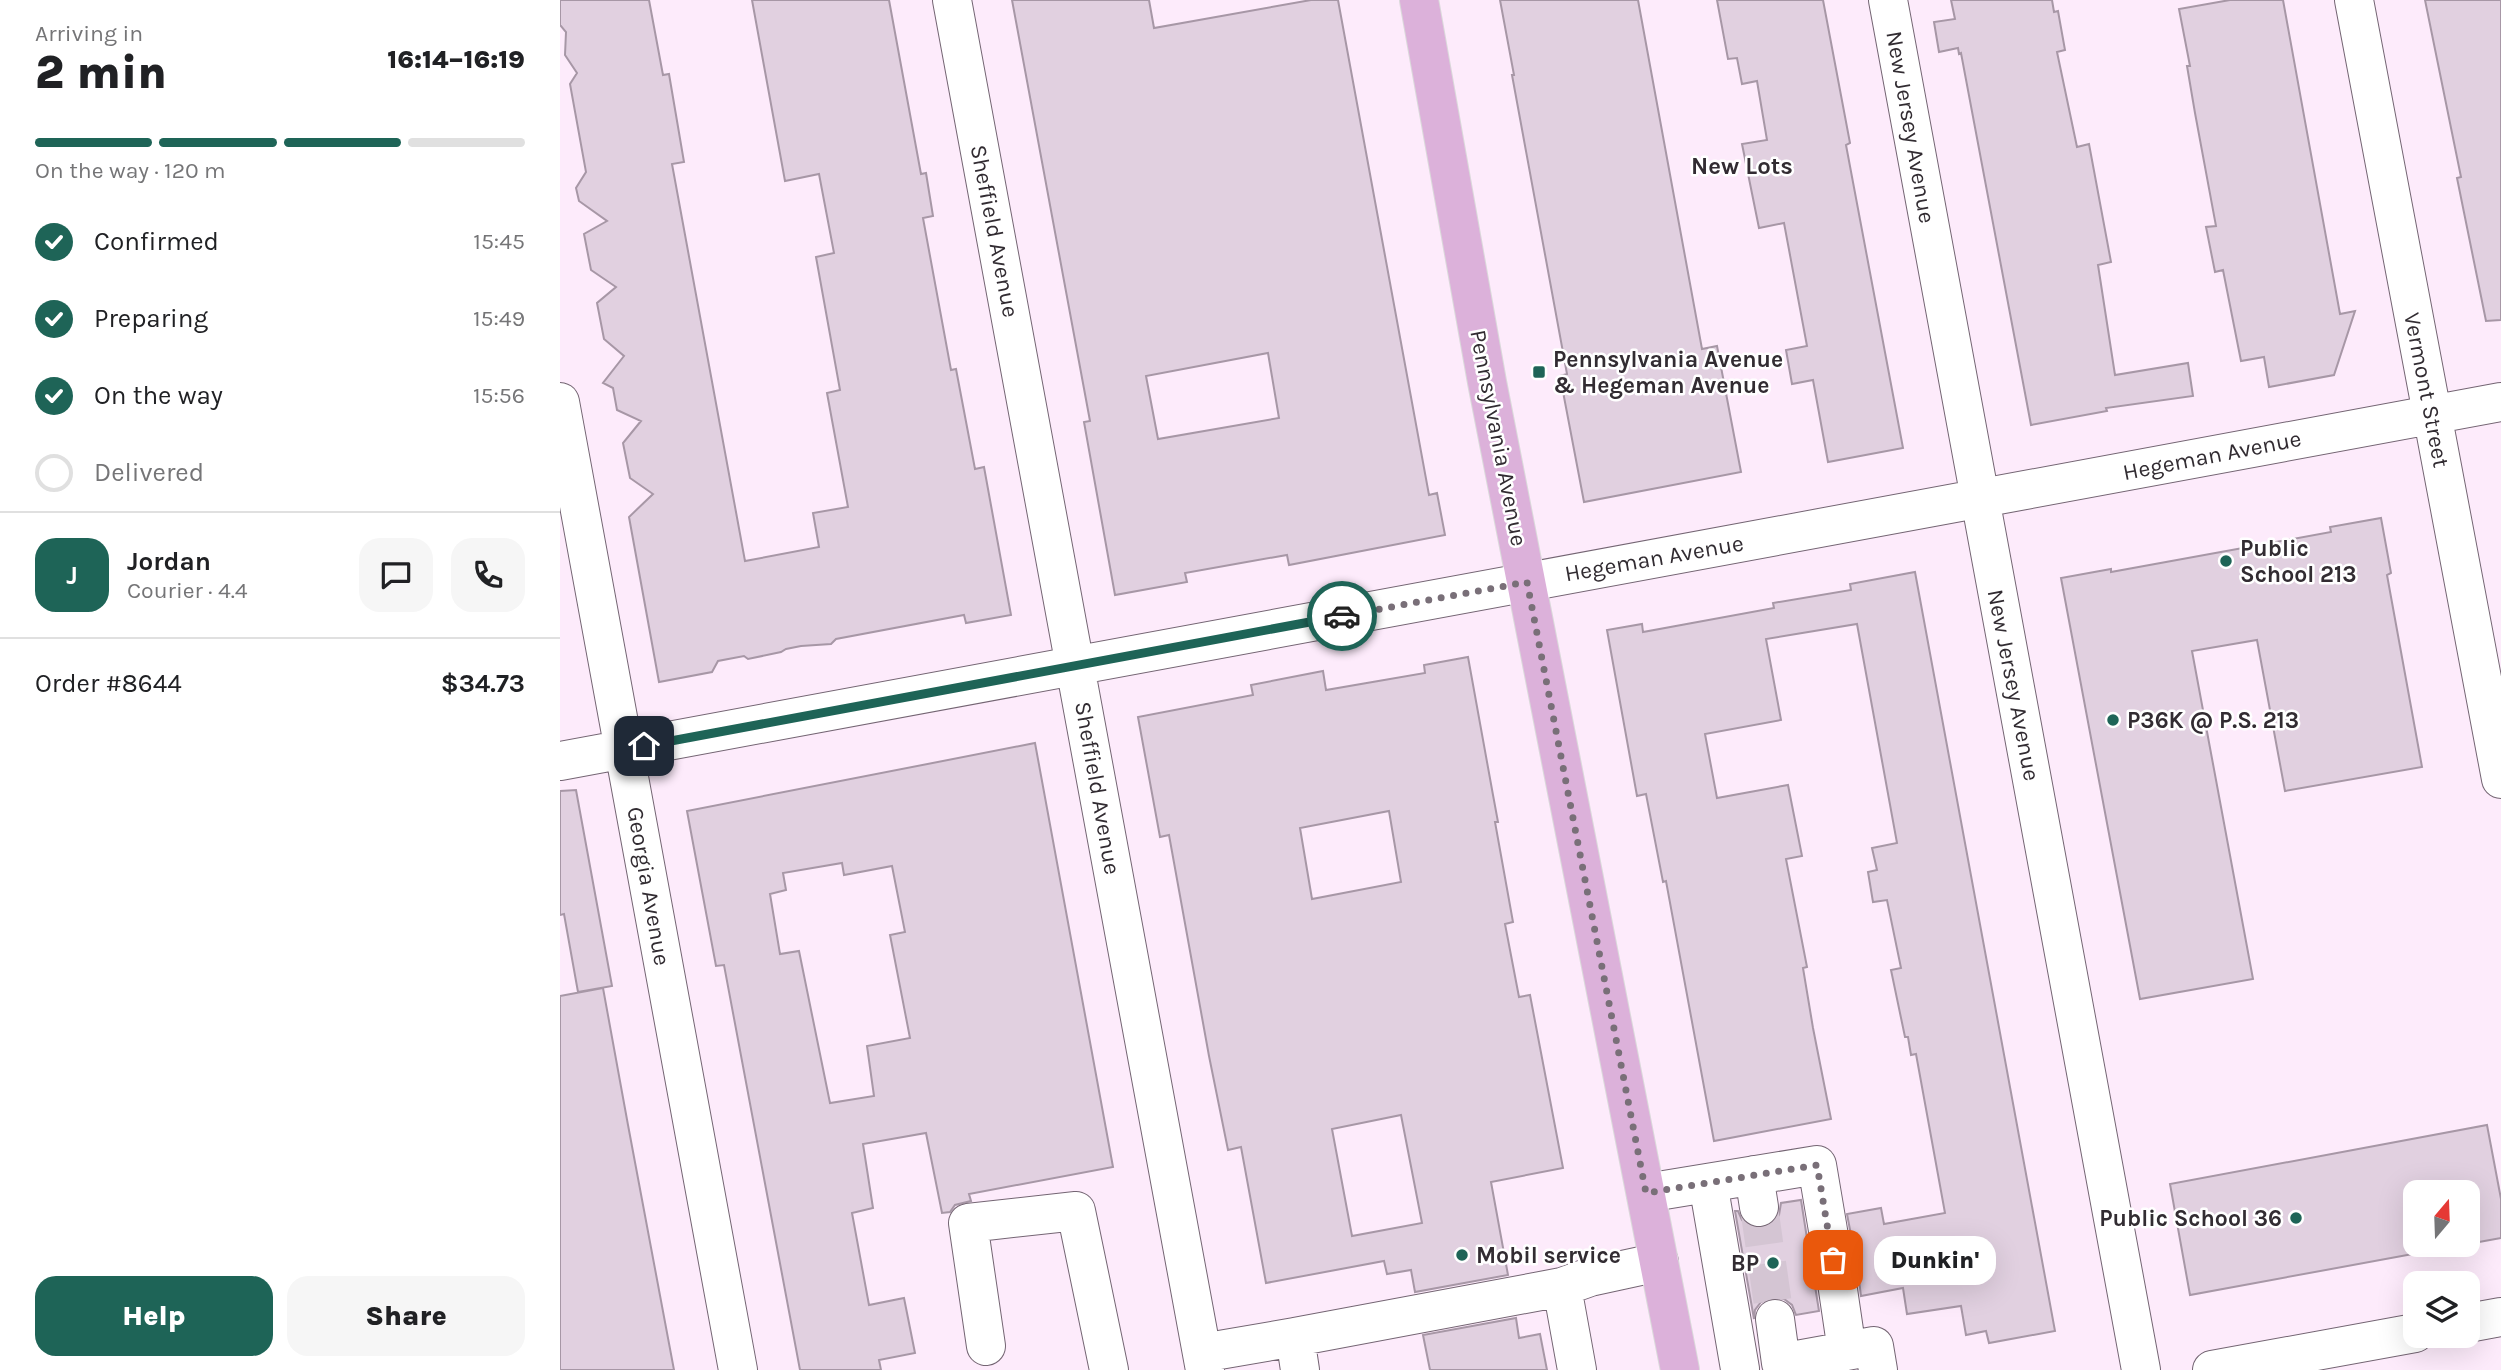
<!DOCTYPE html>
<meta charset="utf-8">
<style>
:root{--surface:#fff;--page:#f6f6f6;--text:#202124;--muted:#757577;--line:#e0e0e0;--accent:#1e6457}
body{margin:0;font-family:Karla,sans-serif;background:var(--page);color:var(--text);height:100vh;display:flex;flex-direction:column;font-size:26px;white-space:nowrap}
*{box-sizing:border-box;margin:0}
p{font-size:23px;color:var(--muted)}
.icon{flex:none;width:38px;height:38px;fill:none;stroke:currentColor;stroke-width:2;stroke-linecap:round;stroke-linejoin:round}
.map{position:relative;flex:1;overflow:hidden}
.side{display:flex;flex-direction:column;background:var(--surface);width:560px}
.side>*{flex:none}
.needle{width:46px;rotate:19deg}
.tools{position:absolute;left:1843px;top:1180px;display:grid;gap:14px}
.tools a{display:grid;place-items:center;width:77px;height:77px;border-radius:14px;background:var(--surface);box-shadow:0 7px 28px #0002;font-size:35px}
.pin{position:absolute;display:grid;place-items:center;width:60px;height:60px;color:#fff;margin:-30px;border-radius:14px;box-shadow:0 4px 10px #0006}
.courier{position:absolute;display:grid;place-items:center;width:70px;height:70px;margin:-35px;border:5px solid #1e6457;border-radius:50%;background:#fff;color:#222;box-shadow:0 2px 9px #0007}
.bubble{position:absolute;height:49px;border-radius:21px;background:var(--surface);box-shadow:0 7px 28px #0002;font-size:23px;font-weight:800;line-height:49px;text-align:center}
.overview em{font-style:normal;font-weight:800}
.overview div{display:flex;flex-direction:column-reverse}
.overview{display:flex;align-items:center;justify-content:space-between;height:119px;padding:0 35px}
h1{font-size:46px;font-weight:800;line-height:52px}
.bar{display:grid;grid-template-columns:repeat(4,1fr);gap:10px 7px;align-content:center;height:84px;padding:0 35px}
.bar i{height:9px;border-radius:5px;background:var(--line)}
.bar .current{background:var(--accent)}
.bar p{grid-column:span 4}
.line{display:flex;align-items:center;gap:18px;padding:0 35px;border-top:2px solid var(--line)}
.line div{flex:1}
.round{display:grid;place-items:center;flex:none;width:74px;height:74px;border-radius:21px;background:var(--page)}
ol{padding:0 35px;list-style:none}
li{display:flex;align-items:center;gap:21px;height:77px}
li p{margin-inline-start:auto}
li .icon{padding:7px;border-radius:50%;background:var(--accent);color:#fff;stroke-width:4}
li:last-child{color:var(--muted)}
li i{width:38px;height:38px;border:4px solid var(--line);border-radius:50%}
.primary-button{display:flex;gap:14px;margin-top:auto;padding:14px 35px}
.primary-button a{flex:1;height:80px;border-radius:21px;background:var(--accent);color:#fff;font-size:28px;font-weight:800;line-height:80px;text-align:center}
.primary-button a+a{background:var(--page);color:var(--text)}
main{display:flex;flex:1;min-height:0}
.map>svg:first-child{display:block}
.building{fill:#e1d0e0;stroke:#a797a6;stroke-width:2;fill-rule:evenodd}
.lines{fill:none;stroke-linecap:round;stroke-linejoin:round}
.minor-tunnel{stroke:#d4c5d3;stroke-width:38;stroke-dasharray:38 19;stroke-linecap:butt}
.minor-casing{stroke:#746573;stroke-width:40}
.major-casing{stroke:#dad9da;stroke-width:40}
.minor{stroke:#fff;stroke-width:38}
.major{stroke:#dcb1da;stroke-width:38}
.done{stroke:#796f78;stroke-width:7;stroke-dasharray:0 12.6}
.route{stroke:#1e6457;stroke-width:9}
.poi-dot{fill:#1e6457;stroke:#fff;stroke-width:2.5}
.labels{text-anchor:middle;stroke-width:5;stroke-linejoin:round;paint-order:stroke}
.street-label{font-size:23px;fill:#322c32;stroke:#fff}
.poi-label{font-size:23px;font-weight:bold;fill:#322c32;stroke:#fff;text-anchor:start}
.neighbourhood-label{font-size:24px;font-weight:bold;fill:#322c32;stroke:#fff}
</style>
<main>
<section class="side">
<div class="overview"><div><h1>2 min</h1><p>Arriving in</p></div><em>16:14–16:19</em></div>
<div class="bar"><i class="current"></i><i class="current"></i><i class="current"></i><i></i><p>On the way · 120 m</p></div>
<ol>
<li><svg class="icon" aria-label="check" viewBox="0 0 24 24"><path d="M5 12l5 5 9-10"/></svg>Confirmed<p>15:45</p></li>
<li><svg class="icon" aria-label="check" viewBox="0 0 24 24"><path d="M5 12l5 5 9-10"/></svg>Preparing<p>15:49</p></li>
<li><svg class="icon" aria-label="check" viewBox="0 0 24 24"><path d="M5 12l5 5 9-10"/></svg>On the way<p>15:56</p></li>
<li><i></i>Delivered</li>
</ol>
<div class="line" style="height:126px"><b class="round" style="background:var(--accent);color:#fff">J</b><div><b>Jordan</b><p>Courier · 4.4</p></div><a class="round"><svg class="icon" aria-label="chat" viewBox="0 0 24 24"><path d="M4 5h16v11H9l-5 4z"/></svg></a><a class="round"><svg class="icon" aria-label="phone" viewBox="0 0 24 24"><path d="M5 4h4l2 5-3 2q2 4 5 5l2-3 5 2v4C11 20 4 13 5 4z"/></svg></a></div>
<div class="line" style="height:91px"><div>Order #8644</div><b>$34.73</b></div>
<div class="primary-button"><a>Help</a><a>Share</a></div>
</section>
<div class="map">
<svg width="1941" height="1370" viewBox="0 0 1941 1370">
<rect width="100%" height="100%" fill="#fdebfb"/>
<path class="building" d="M0,0H89L103,75L109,74L124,162L112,164L185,561L259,547L253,513L288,507L267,393L280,390L256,257L274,253L259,174L225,181L192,0H329L361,174L366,173L373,216L363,218L391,370L396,369L415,469L424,467L451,615L406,623L404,615L276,639L271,644L241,646L226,649L221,652L188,659L184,656L158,661L152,672L99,682L69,517L93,494L70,478L63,443L81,421L57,410L53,388L43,383L64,356L44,339L37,303L56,287L31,270L24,234L47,221L19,201L16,188L26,172L10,84L17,73L5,55L6,32L0,25Z
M452,0H589L594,28L751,0H778L869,495L877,493L885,535L729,565L727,555L681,563L625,573L627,582L555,595L524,422L530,421ZM708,353L719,418L598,439L586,376Z
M940,0H1078L1142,349L1157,346L1181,472L1024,502L1000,376L1007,374L952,75H954Z
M1157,0H1263L1290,143L1286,145L1343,448L1268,462L1253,380L1232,384L1226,350L1247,346L1224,223L1199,228L1182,144L1207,140L1197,81L1182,84L1177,58L1168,59Z
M1391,0H1492L1494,12L1498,11L1505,50L1497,52L1517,147L1529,144L1551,262L1538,265L1555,375L1628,363L1633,396L1546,408L1547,411L1471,425L1401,53L1399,54L1398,48L1379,52L1374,22L1395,19Z
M1670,0H1723L1780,314L1795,311L1774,375L1709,387L1704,357L1681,361L1663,270L1655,272L1646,227L1656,226L1635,113L1627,66H1630L1619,9Z
M1865,0H1941V320L1926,321L1897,178L1901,177Z
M1821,518L1831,573L1827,575L1862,767L1725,791L1697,640L1632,651L1693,979L1580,999L1501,578L1551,569V572L1771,532L1770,527Z
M1355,572L1495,1331L1429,1343L1426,1331L1406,1335L1401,1306L1347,1314L1343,1288L1301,1296L1299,1280L1293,1268L1295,1256L1287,1214L1321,1208L1324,1224L1385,1213L1356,1054L1351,1055L1348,1037H1345L1331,970L1341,968L1327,900L1313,902L1308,872L1317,870L1312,848L1337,843L1297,624L1206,639L1221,720L1145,734L1157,798L1228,785L1242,856L1226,859L1247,967L1243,968L1253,1028L1271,1119L1154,1141L1106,881L1103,882L1086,794L1077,796L1047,630L1082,624L1083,632L1214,608L1213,603L1291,590L1290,584Z
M908,657L933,795L938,822H935L953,922L945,924L959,997L970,995L1003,1168L931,1182L948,1275L855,1292L851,1270L827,1274L824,1261L706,1283L681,1147L668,1150L649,1056L609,835L600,837L578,717L693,695L691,685L763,671L766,690L865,673L864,665ZM829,811L841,882L752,899L740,828ZM841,1115L862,1223L792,1236L772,1129Z
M475,743L553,1167L409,1194L411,1201L395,1205L390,1212L382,1213L366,1133L303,1144L313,1208L292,1213L309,1305L344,1298L355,1353L319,1360L321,1370H240L164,965L156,966L127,811ZM282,863L284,875L332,866L345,932L330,935L350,1038L307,1046L314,1096L270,1103L239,951L220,954L210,894L226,890L223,873Z
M16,790L52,986L18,992L4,914L0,915V791Z
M43,988L68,1125L114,1370H0V996Z
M1927,1125L1941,1199V1238L1908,1244V1192H1855V1244H1907L1630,1295L1610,1184Z
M1241,1200L1251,1264L1257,1275L1255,1286L1259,1311L1236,1315L1232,1305L1224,1299L1213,1297L1201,1302L1195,1310L1194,1319L1175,1211H1178L1182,1220L1191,1227L1203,1228L1213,1224L1219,1215L1221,1203Z
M956,1318L959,1338L980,1334L987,1370H870L863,1335Z"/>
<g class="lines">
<path class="minor-tunnel" d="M1199,1207L1215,1319"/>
<defs>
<path id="minor" d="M392,0L645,1370
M1328,0L1581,1370
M1794,0L1941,779
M0,402L178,1370
M0,761L1941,402
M1194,1175L1199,1207
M1148,1183L1180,1369
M1086,1193L1257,1165L1273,1260
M1277,1283L1287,1351
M1002,1287L1017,1370
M1215,1319L1221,1363
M1908,1323L1941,1317
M426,1346L408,1223L516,1211L549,1370
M642,1353L735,1337
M740,1370L735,1337L1002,1287L1030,1277L1099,1262
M1239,1370L1237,1360L1314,1346L1318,1370
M1652,1370L1855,1333"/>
<path id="major" d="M859,0L927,382L1120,1370"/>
</defs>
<use href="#minor" class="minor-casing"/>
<use href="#major" class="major-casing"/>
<use href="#minor" class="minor"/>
<use href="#major" class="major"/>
</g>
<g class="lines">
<path class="done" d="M782,616L967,582L1086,1193L1257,1165L1273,1260"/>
<path class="route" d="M84,746L782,616"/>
</g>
<g class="poi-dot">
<rect x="972" y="365" width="14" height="14" rx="3.5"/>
<circle cx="1666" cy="561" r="7"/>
<circle cx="1553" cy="720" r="7"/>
<circle cx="1736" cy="1218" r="7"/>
<circle cx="902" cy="1255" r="7"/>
<circle cx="1213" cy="1263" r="7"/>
</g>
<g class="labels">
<g class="street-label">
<text transform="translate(1351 127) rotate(80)" y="8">New Jersey Avenue</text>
<text transform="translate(435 231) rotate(79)" y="8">Sheffield Avenue</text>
<text transform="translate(1867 390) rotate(79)" y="8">Vermont Street</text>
<text transform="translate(939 438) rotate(79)" y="8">Pennsylvania Avenue</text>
<text transform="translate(1652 455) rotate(-11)" y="8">Hegeman Avenue</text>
<text transform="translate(1094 558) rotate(-10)" y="8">Hegeman Avenue</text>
<text transform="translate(1454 685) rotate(79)" y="8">New Jersey Avenue</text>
<text transform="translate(538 788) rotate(80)" y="8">Sheffield Avenue</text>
<text transform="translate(89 886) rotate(80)" y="8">Georgia Avenue</text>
</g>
<g class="poi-label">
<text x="993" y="367">Pennsylvania Avenue<tspan x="993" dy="26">&amp; Hegeman Avenue</tspan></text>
<text x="1680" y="556">Public<tspan x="1680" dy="26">School 213</tspan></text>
<text x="1567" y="728">P36K @ P.S. 213</text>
<text x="1722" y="1226" text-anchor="end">Public School 36</text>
<text x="916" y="1263">Mobil service</text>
<text x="1199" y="1271" text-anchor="end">BP</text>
</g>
<g class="neighbourhood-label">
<text x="1182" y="174">New Lots</text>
</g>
</g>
</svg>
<div class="tools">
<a><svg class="needle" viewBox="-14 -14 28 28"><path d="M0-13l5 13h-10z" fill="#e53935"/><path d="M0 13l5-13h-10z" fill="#757577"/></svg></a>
<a><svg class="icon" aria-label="layers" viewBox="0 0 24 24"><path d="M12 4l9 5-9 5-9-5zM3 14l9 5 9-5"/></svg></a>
</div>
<div class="pin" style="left:1273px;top:1260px;background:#ea580c"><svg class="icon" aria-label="bag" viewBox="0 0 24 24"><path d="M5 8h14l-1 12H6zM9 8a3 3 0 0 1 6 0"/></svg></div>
<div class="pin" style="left:84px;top:746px;background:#1f2937"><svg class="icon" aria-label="home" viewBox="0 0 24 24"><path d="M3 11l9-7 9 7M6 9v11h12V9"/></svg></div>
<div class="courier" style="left:782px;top:616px"><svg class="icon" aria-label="car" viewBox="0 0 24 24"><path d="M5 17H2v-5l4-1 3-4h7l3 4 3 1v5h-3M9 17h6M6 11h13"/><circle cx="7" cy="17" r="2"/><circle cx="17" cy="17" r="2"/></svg></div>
<div class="bubble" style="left:1314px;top:1236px;width:122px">Dunkin'</div>
</div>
</main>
